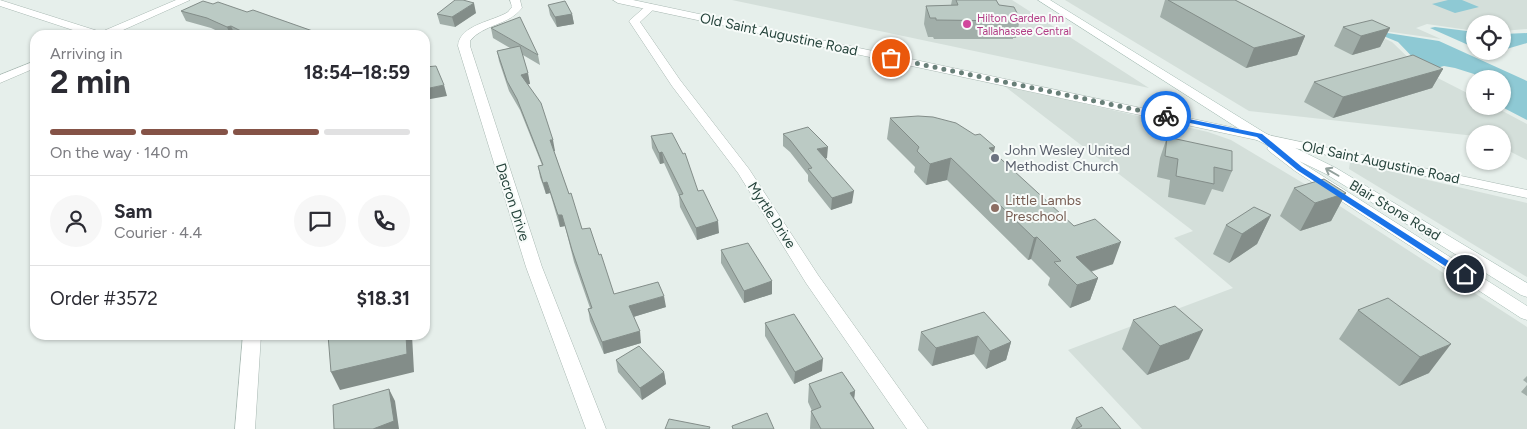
<!DOCTYPE html>
<meta charset="utf-8">
<style>
:root{--surface:#fff;--page:#f7f7f7;--text:#2b2b33;--muted:#7c7c81;--line:#e1e1e2;--accent:#855347}
body{margin:0;font-family:Figtree,sans-serif;background:var(--page);color:var(--text);height:100vh;display:flex;flex-direction:column;font-size:19px;white-space:nowrap}
*{box-sizing:border-box;margin:0}
p{font-size:16px;color:var(--muted)}
.icon{flex:none;width:28px;height:28px;fill:none;stroke:currentColor;stroke-width:2;stroke-linecap:round;stroke-linejoin:round}
.map{position:relative;flex:1;overflow:hidden}
.side{position:absolute;left:30px;top:30px;width:400px;height:310px;display:flex;flex-direction:column;background:var(--surface);border-radius:15px;box-shadow:0 1px 4px #0004}
.side>*{flex:none}
.controls{position:absolute;left:1466px;top:15px;display:grid;gap:10px}
.controls a{display:grid;place-items:center;width:45px;height:45px;border-radius:50%;background:var(--surface);box-shadow:0 1px 4px #0004;font-size:25px}
.pin{position:absolute;display:grid;place-items:center;width:42px;height:42px;color:#fff;margin:-21px;border:2px solid #fff;border-radius:50%;box-shadow:0 1px 5px #0007}
.courier{position:absolute;display:grid;place-items:center;width:50px;height:50px;margin:-25px;border:4px solid #1a73e8;border-radius:50%;background:#fff;color:#222;box-shadow:0 1px 6px #0007}
.overview em{font-style:normal;font-weight:700}
.overview div{display:flex;flex-direction:column-reverse}
.overview{display:flex;align-items:center;justify-content:space-between;height:85px;padding:0 20px}
h1{font-size:32px;font-weight:700;line-height:38px}
.bar{display:grid;grid-template-columns:repeat(4,1fr);gap:8px 5px;align-content:center;height:60px;padding:0 20px}
.bar i{height:6px;border-radius:4px;background:var(--line)}
.bar .on{background:var(--accent)}
.bar p{grid-column:span 4}
.line{display:flex;align-items:center;gap:12px;padding:0 20px;border-top:1px solid var(--line)}
.line div{flex:1}
.round{display:grid;place-items:center;flex:none;width:52px;height:52px;border-radius:26px;background:var(--page)}
.map>svg:first-child{display:block}
.built{fill:#d4dfda}
.water{fill:#8ec9d4}
.lines{fill:none;stroke-linecap:round;stroke-linejoin:round}
.minor-casing{stroke:#a8b8b2;stroke-width:1}
.tertiary-casing{stroke:#a8b8b2;stroke-width:1}
.secondary-casing{stroke:#a4bbb3;stroke-width:1}
.minor{fill:#fff;fill-rule:evenodd}
.tertiary{fill:#fff;fill-rule:evenodd}
.secondary{fill:#fff;fill-rule:evenodd}
.wall{fill:#a1aea9}
.shaded-wall{fill:#838d89}
.building{fill:#bbcac4;stroke:#838d89}
.oneway{stroke:#92a09c}
.route{fill:#1a73e8}
.done{stroke:#687f78;stroke-width:5;stroke-dasharray:0 9}
.hotel-dot{fill:#d1479c;stroke:#f7fbf9;stroke-width:2}
.worship-dot{fill:#6b7280;stroke:#f7fbf9;stroke-width:2}
.education-dot{fill:#8d6e63;stroke:#f7fbf9;stroke-width:2}
.labels{text-anchor:middle;stroke-width:4;stroke-linejoin:round;paint-order:stroke}
.far-hotel-label{font-size:11px;fill:#b23c85;stroke:#f7fbf9;text-anchor:start}
.street-label{font-size:14px;fill:#24423a;stroke:#f7fbf9}
.worship-label{font-size:14px;fill:#5b616d;stroke:#f7fbf9;text-anchor:start}
.education-label{font-size:14px;fill:#785e54;stroke:#f7fbf9;text-anchor:start}
</style>
<div class="map">
<svg width="1527" height="429" viewBox="0 0 1527 429">
<rect width="100%" height="100%" fill="#e6efeb"/>
<path class="built" d="M732,0H1012L1149,88L818,18Z
M1065,0H1527V29L1503,31L1502,24H1475V31L1427,24L1416,28L1441,39L1363,28L1392,42L1420,69L1475,97V106H1493L1527,124V160L1503,148L1502,134H1475V136L1249,111Z
M1003,85L1208,132L1231,140L1318,192L1527,327V429H1142L1068,350L1233,288L1174,238L1193,231Z
M1350,162L1527,203V277L1349,169Z"/>
<path class="water" d="M1448,0H1462L1479,7L1455,13L1432,4Z
M1435,27L1475,32V48L1430,28Z
M1381,32L1439,41L1527,81V120L1500,106H1502V79H1479L1474,74L1455,68L1444,66L1429,70L1422,67L1398,42L1376,33Z
M1527,33V43L1503,50V34Z"/>
<g class="lines">
<defs>
<path id="minor" d="M0,0L101,32L176,0H190L112,35H88L0,6Z
M510,0H520L522,8C508,26 483,24 470,41V46L542,267L606,429H586L526,267L458,46C459,25 494,21 508,12L512,7Z
M651,4L656,7L640,22L680,80L749,169L818,275L928,429H907L806,283L738,173L672,86L629,21L647,5Z
M35,61V68L0,83V75Z
M243,335H261L255,429H235Z"/>
<path id="tertiary" d="M613,0H633L1527,190V198L618,3Z"/>
<path id="secondary" d="M1038,0H1050L1265,133L1336,168L1527,283V297L1521,295L1326,174L1299,161L1527,306V320L1521,318L1295,171L1269,151L1267,148L1269,146L1255,139Z"/>
</defs>
<use href="#minor" class="minor-casing"/>
<use href="#tertiary" class="tertiary-casing"/>
<use href="#secondary" class="secondary-casing"/>
<use href="#minor" class="minor"/>
<use href="#tertiary" class="tertiary"/>
<use href="#secondary" class="secondary"/>
</g>
<path class="wall" d="M952,0H996L999,5L1020,19L1016,38H1013V39H934L933,37H928L924,24L926,6L951,5Z
M1165,0H1235L1305,36L1297,55L1246,68L1160,17Z
M548,5L572,14L574,24L557,27L550,15Z
M181,11L247,12L324,35H226L211,28L186,21Z
M476,13L455,27L440,24L437,14Z
M1343,27L1390,28L1380,47L1352,55L1334,46Z
M491,28L538,55L540,65L523,55L530,84H528L555,151H554L569,194L582,229L599,255L614,294L666,307L633,317L641,343L604,354L590,321L588,309L590,308L574,262L565,226L560,227L550,193L546,194L540,177L538,166L542,165L520,110L509,91L499,61L497,51L510,48L493,38Z
M1443,69L1432,88L1333,118L1304,102L1314,82Z
M890,118L994,153L1113,264L1091,272L1098,278L1090,300L1070,308L1048,285L1050,278L1031,259L1028,260L947,180L926,185L914,172L915,167L887,139Z
M783,134L827,158L825,159L852,203L831,210L808,181V175L790,152L783,146Z
M651,136L698,191L719,233L697,240L680,207L679,196L664,163L660,164L652,148Z
M1167,137L1232,171L1223,192L1212,189L1205,205L1168,197L1170,180L1157,177L1160,158Z
M1294,188L1346,193L1331,221L1300,231L1280,216Z
M1271,215L1257,244L1229,263L1213,254L1226,225Z
M721,250L772,281V294L744,303L721,263Z
M1388,298L1429,373L1399,386L1339,339L1358,310Z
M984,312L1011,342L1006,360L986,369L974,354L932,366L918,350L921,332Z
M1133,320L1189,359L1147,375L1122,349Z
M765,323L822,371L794,384L765,336Z
M616,360L664,372L666,384L642,400L618,372Z
M1527,376V383L1523,380Z
M809,384L855,391L854,398L874,429H810L811,411H812L808,402Z
M1527,385V396L1521,392Z
M1076,418L1121,429H1071Z"/>
<path class="shaded-wall" d="M474,3L476,13L455,27L452,17Z
M572,14L574,24L557,27L555,17Z
M231,26L235,35H230L227,27Z
M1390,28L1380,47L1352,55L1361,36Z
M1305,36L1297,55L1246,68L1254,48Z
M1443,69L1432,88L1333,118L1343,97Z
M528,73L530,84L523,85L521,75Z
M444,85L447,96L425,100V89Z
M550,140H553L555,151H552Z
M828,147L827,158L817,161V149Z
M995,147L990,168L989,148Z
M662,152L664,163L660,164L659,153Z
M951,158L947,180L926,185L930,164Z
M547,182L550,193L546,194L543,183Z
M854,191L852,203L831,210L832,198Z
M1346,193L1331,221L1300,231L1315,203Z
M558,215H562L565,226L560,227Z
M1271,215L1257,244L1229,263L1242,234Z
M718,221L719,233L697,240L696,228Z
M1037,237L1031,259L1028,260L1034,238Z
M1121,242L1113,264L1070,278L1076,257Z
M1098,278L1090,300L1070,308L1077,285Z
M772,281V294L744,303V291Z
M664,296L666,307L630,318L629,306Z
M1203,330L1189,359L1147,375L1160,346Z
M640,331L641,343L604,354L602,342Z
M406,335H412L414,372L340,390L331,372Z
M978,336L974,354L932,366L936,348Z
M1011,342L1006,360L986,369L990,351Z
M1451,344L1429,373L1399,386L1420,357Z
M823,359L822,371L794,384L795,372Z
M664,372L666,384L642,400L640,388Z
M389,389L395,401L399,429H373Z
M855,391L853,409L850,393Z"/>
<path class="building" d="M455,0H463L474,3L452,17L437,14Z
M956,0H996L999,5L1014,7L1020,19H1016V21L936,20V18H930L926,6L958,5Z
M1168,0H1235L1305,36L1254,48Z
M203,1L213,4L218,2L247,12L253,10L324,35H249L231,26L227,27L207,18L181,11Z
M565,1L572,14L555,17L548,5Z
M520,17L538,55L491,28Z
M1372,20L1390,28L1361,36L1343,27Z
M520,46L528,73L521,75L541,103L553,140H550L569,194L571,193L582,229L590,228L599,255L601,254L614,294L658,282L664,296L629,306L640,331L602,342L588,309L592,308L572,250L562,215H558L547,182L543,183L538,166L543,165L517,99L507,81L497,51Z
M1413,55L1443,69L1343,97L1314,82Z
M436,66L444,85L425,89V67Z
M918,116L933,117L956,123L975,135L980,134L995,147L989,148L1074,226L1095,219L1121,242L1076,257L1098,278L1077,285L1054,262L1061,261L1037,237L1034,238L951,158L930,164L917,151L919,147L890,118Z
M808,127L828,147L817,149L854,191L832,198L808,169L812,168L790,140L783,134Z
M672,133L683,154L685,153L698,191L703,190L718,221L696,228L679,195L683,194L662,152L659,153L651,136Z
M1167,137L1232,151V171L1214,167V184L1176,176L1178,159L1165,156Z
M1324,179L1346,193L1315,203L1294,188Z
M1254,207L1271,215L1242,234L1226,225Z
M748,243L772,281L744,291L721,250Z
M1388,298L1451,344L1420,357L1358,310Z
M1175,306L1203,330L1160,346L1133,320Z
M984,312L1011,342L990,351L978,336L936,348L921,332Z
M794,314L823,359L795,372L765,323Z
M328,335H406L407,354L331,372Z
M639,346L664,372L640,388L616,360Z
M842,372L855,391L850,393L874,429H821L811,411L821,407L809,384Z
M389,389L394,421L373,429H334L333,405Z
M1102,407L1121,429H1076L1082,426L1076,418Z
M767,413L774,429H733L732,426Z
M669,419L710,427L709,429H665Z"/>
<defs><path id="oneway-shaft" d="M-6 0H5M1.5-3L5.5 0L1.5 3" fill="none" stroke-width="1.6" stroke-linecap="round" stroke-linejoin="round" transform="scale(1.25)"/></defs>
<use class="oneway" href="#oneway-shaft" transform="translate(1332 172) rotate(-150)"/>
<path class="route" d="M1164,114L1262,134L1302,167L1469,274L1465,278L1462,277L1297,170L1257,137L1166,118L1164,117Z"/>
<g class="lines">
<path class="done" d="M891,58L1166,116"/>
</g>
<circle class="hotel-dot" cx="967" cy="24" r="5"/>
<circle class="worship-dot" cx="995" cy="158" r="5"/>
<circle class="education-dot" cx="995" cy="208" r="5"/>
<g class="labels">
<g class="far-hotel-label">
<text x="977" y="22">Hilton Garden Inn<tspan x="977" dy="13">Tallahassee Central</tspan></text>
</g>
<g class="street-label">
<text transform="translate(779 34) rotate(12)" y="5">Old Saint Augustine Road</text>
<text transform="translate(1381 162) rotate(12)" y="5">Old Saint Augustine Road</text>
<text transform="translate(513 202) rotate(72)" y="5">Dacron Drive</text>
<text transform="translate(1395 210) rotate(31)" y="5">Blair Stone Road</text>
<text transform="translate(772 215) rotate(57)" y="5">Myrtle Drive</text>
</g>
<g class="worship-label">
<text x="1005" y="155">John Wesley United<tspan x="1005" dy="16">Methodist Church</tspan></text>
</g>
<g class="education-label">
<text x="1005" y="205">Little Lambs<tspan x="1005" dy="16">Preschool</tspan></text>
</g>
</g>
</svg>
<div class="controls">
<a><svg class="icon" aria-label="locate" viewBox="0 0 24 24"><circle cx="12" cy="12" r="6"/><path d="M12 2v4M12 18v4M2 12h4M18 12h4"/></svg></a>
<a>+</a>
<a>−</a>
</div>
<div class="pin" style="left:891px;top:58px;background:#ea580c"><svg class="icon" aria-label="bag" viewBox="0 0 24 24"><path d="M5 8h14l-1 12H6zM9 8a3 3 0 0 1 6 0"/></svg></div>
<div class="pin" style="left:1465px;top:274px;background:#1f2937"><svg class="icon" aria-label="home" viewBox="0 0 24 24"><path d="M3 11l9-7 9 7M6 9v11h12V9"/></svg></div>
<div class="courier" style="left:1166px;top:116px"><svg class="icon" aria-label="bike" viewBox="0 0 24 24"><circle cx="6" cy="16" r="4"/><circle cx="18" cy="16" r="4"/><path d="M6 16l4-8h5l3 8M10 8l3 8H6M13 5h3"/></svg></div>
<section class="side">
<div class="overview"><div><h1>2 min</h1><p>Arriving in</p></div><em>18:54–18:59</em></div>
<div class="bar"><i class="on"></i><i class="on"></i><i class="on"></i><i></i><p>On the way · 140 m</p></div>
<div class="line" style="height:90px"><a class="round"><svg class="icon" aria-label="person" viewBox="0 0 24 24"><circle cx="12" cy="8" r="4"/><path d="M4 21q1-7 8-7t8 7"/></svg></a><div><b>Sam</b><p>Courier · 4.4</p></div><a class="round"><svg class="icon" aria-label="chat" viewBox="0 0 24 24"><path d="M4 5h16v11H9l-5 4z"/></svg></a><a class="round"><svg class="icon" aria-label="phone" viewBox="0 0 24 24"><path d="M5 4h4l2 5-3 2q2 4 5 5l2-3 5 2v4C11 20 4 13 5 4z"/></svg></a></div>
<div class="line" style="height:65px"><div>Order #3572</div><b>$18.31</b></div>
</section>
</div>
